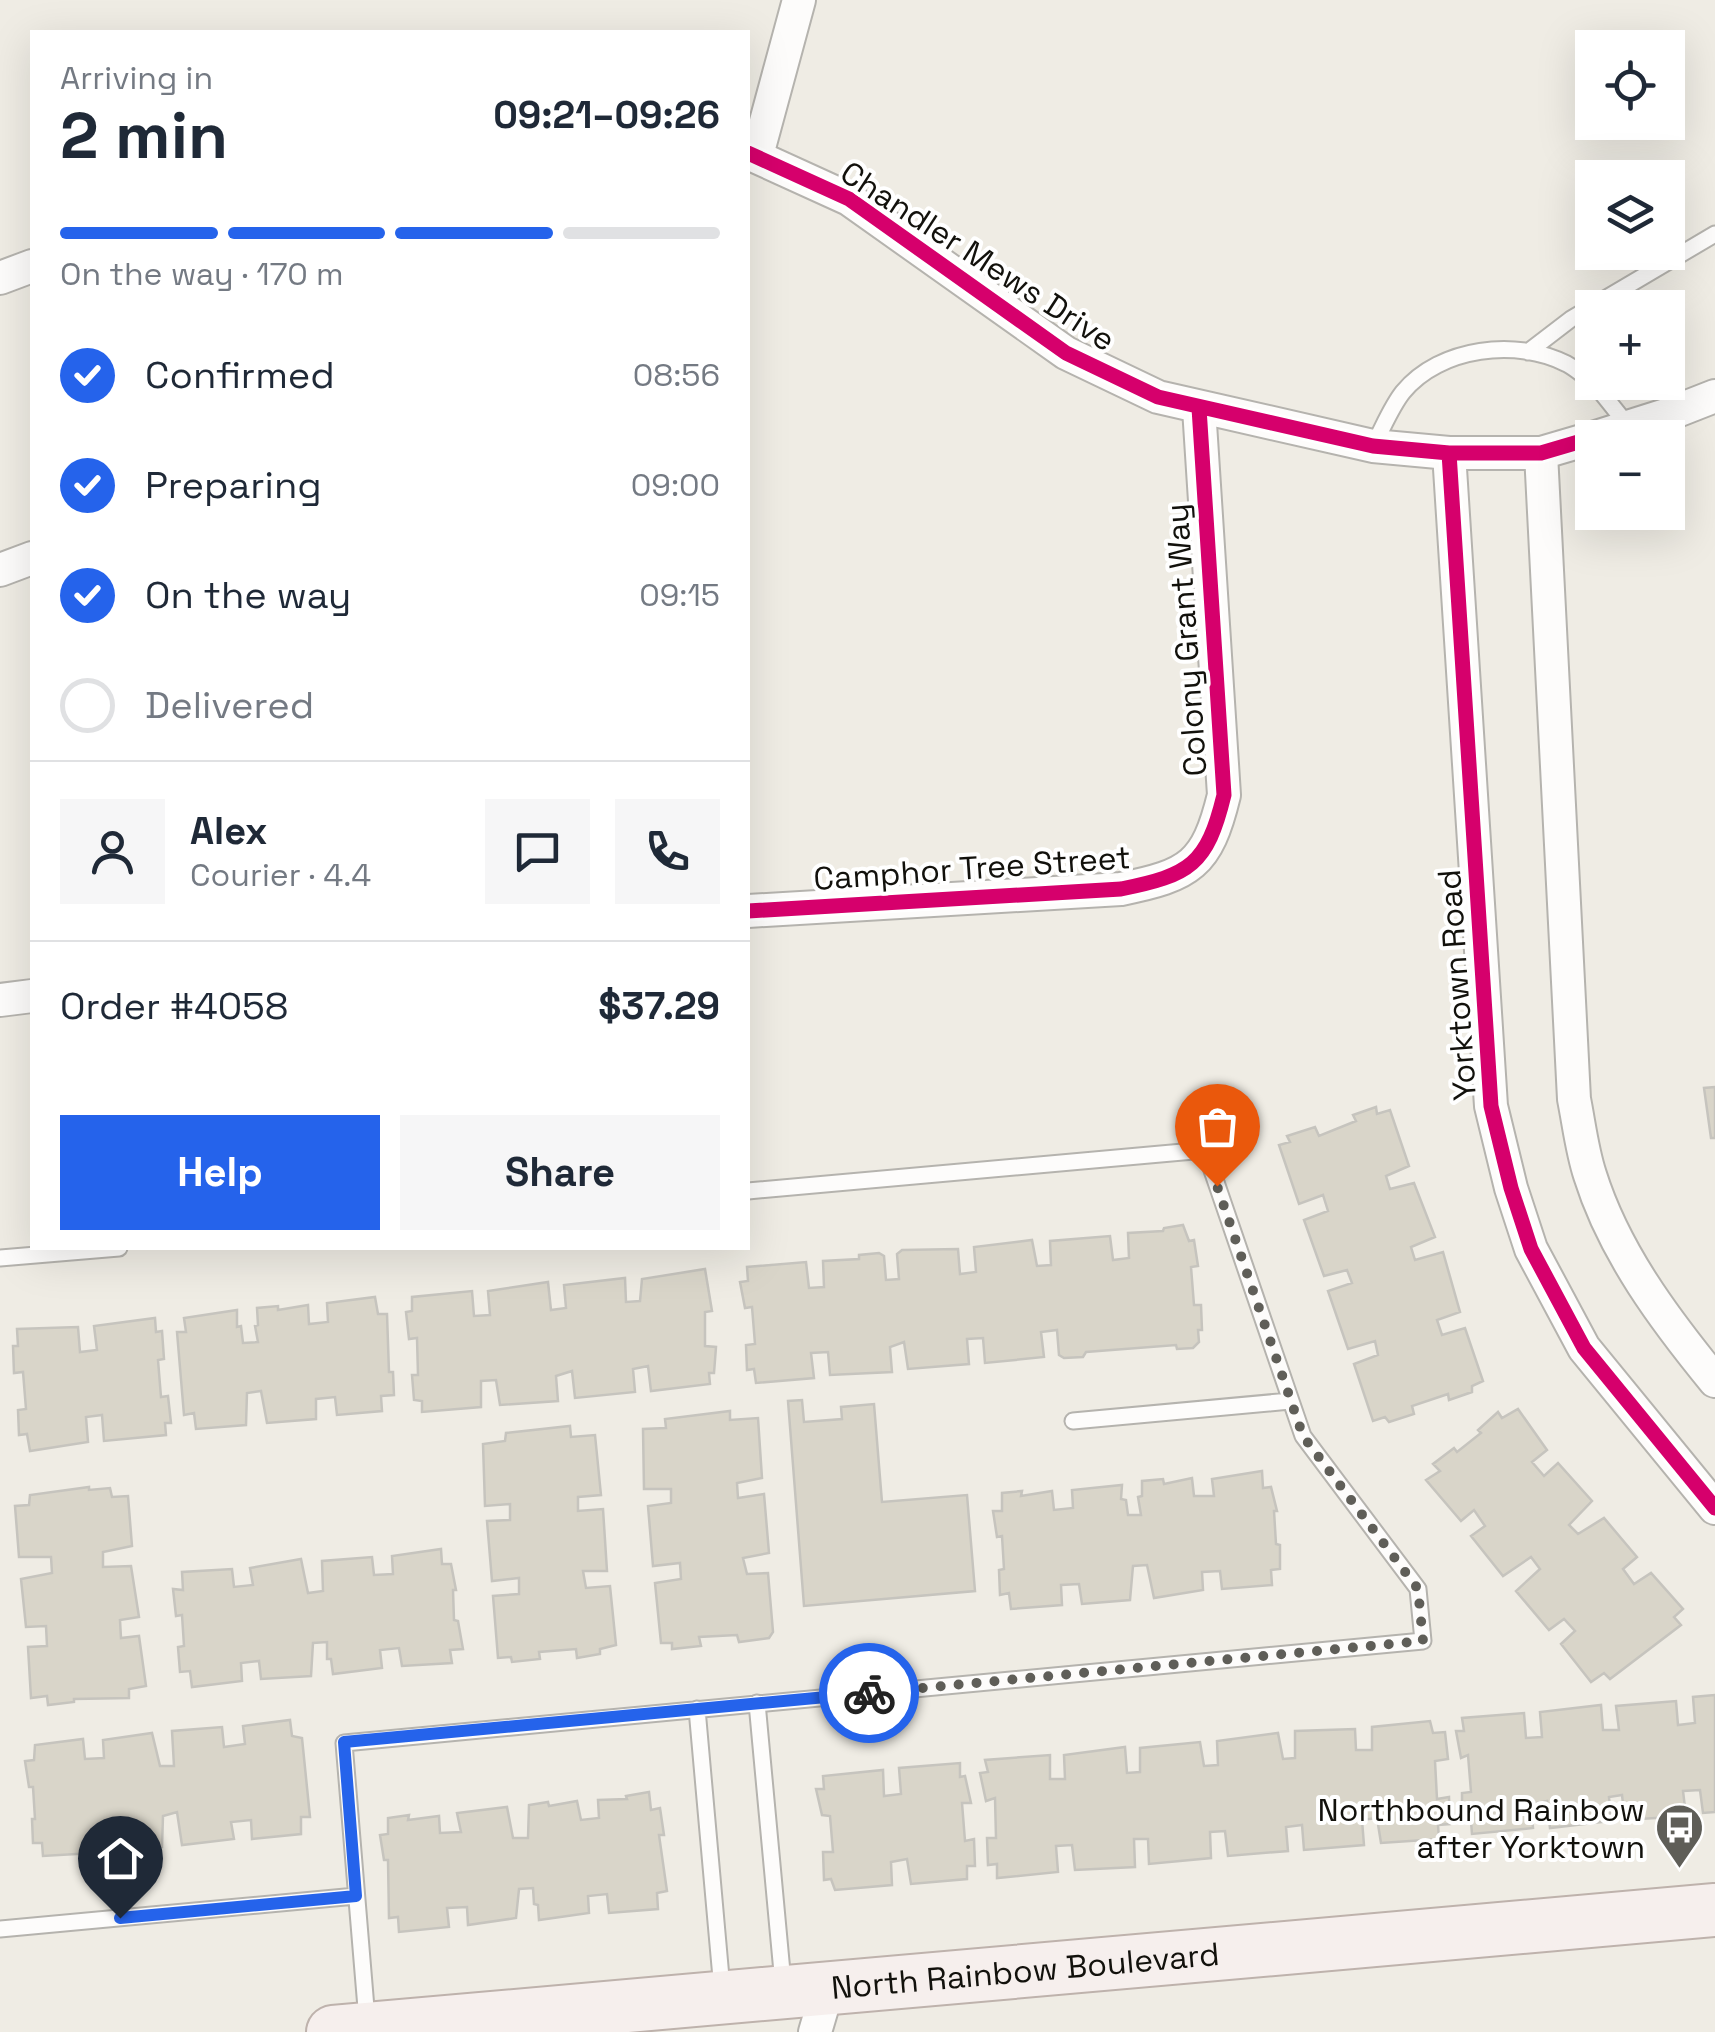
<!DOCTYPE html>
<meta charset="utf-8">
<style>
:root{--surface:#fff;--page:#f6f6f7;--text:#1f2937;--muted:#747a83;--line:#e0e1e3;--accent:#2563eb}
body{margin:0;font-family:"Space Grotesk",sans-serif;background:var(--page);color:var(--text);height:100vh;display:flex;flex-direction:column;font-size:38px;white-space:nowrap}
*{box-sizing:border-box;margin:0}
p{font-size:32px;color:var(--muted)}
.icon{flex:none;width:55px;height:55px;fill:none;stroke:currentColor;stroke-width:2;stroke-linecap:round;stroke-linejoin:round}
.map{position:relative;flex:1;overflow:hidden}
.panel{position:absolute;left:30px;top:30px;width:720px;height:1220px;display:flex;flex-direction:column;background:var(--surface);border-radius:0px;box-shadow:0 10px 40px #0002}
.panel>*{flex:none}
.fabs{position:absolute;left:1575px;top:30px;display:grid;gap:20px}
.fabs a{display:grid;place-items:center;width:110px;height:110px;border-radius:0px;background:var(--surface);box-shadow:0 10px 40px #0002;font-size:50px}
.pin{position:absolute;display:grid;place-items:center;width:85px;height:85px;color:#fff;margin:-102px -42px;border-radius:50% 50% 50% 0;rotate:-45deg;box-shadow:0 0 10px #0007}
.pin .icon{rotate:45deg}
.courier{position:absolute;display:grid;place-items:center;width:100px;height:100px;margin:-50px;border:8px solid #2563eb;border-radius:50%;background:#fff;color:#222;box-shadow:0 2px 12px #0007}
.headline em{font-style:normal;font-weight:600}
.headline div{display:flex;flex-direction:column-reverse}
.headline{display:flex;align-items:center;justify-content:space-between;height:170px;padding:0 30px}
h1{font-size:65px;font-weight:600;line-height:75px}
.bar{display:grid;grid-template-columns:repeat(4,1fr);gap:15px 10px;align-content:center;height:120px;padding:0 30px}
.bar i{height:12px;border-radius:8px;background:var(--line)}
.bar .active{background:var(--accent)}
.bar p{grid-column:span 4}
.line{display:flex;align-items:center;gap:25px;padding:0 30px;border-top:2px solid var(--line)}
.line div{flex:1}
.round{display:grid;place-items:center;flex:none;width:105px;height:105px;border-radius:0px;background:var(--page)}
ol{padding:0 30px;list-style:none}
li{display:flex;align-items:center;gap:30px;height:110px}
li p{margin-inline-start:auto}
li .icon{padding:10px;border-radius:50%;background:var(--accent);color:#fff;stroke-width:4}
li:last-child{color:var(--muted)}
li i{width:55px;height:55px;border:5px solid var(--line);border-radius:50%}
.primary-button{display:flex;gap:20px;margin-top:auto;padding:20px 30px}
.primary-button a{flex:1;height:115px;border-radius:0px;background:var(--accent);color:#fff;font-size:40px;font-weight:600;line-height:115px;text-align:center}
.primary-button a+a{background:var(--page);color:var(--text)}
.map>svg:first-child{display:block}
.building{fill:#d9d5c9;stroke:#c6c4be;stroke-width:2.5}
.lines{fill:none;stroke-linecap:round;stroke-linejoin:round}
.lane-casing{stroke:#b5b3ae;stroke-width:19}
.street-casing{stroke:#b5b3ae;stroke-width:36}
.primary-casing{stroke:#beb2ac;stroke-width:56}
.lane{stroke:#fdfcfb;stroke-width:15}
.street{stroke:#fdfcfb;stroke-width:32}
.primary{stroke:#f6efed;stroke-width:52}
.cycleway-casing{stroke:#fff;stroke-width:21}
.cycleway{stroke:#d6006c;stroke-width:15}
.done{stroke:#5f5e58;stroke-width:10;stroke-dasharray:0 18}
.route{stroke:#2563eb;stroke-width:12}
.labels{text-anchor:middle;stroke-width:8;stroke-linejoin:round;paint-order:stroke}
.street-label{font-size:32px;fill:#12110c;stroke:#fff}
.poi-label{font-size:32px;fill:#12110c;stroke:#fff;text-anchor:end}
</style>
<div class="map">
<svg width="1715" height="2032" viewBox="0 0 1715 2032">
<rect width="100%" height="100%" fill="#efece4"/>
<path class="building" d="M1715,1087V1138H1711L1704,1088Z
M1376,1107L1377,1114L1390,1110L1409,1166L1386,1176L1390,1189L1414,1183L1435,1237L1411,1247L1415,1260L1443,1252L1460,1312L1437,1320L1442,1335L1465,1328L1483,1381L1472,1386V1392L1449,1400L1448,1394L1412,1406L1414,1414L1389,1422L1385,1417L1373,1421L1354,1364L1378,1355L1375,1341L1348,1349L1328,1291L1352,1283L1347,1270L1324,1276L1304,1220L1328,1211L1323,1195L1299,1204L1279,1145L1290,1142L1287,1136L1315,1127L1319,1136L1356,1121L1353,1115Z
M1183,1225L1189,1241L1194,1240L1198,1266L1191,1267L1194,1305H1201L1202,1330H1198L1199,1342L1193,1348L1177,1349L1176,1345L1086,1352L1083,1357L1064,1358L1059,1355L1057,1330L1041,1332L1044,1357L985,1363L983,1338L967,1339L969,1364L908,1369L904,1342L890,1347L892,1372L830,1375L828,1352L811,1353L814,1378L756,1383L754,1369L747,1370L746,1345L755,1344L752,1307L745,1308L740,1282L748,1281L747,1267L806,1262L809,1288L824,1287L823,1261L859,1259V1255L879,1253L884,1256L886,1280L899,1279L897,1254L902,1250L958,1249L960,1274L976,1272L974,1247L1032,1240L1037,1266L1051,1265L1050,1241L1110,1236L1113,1260L1129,1258L1128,1233L1163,1231L1164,1228Z
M705,1269L712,1311L705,1312V1346L716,1347L714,1373H709L710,1384L651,1391L648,1366L633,1369L635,1392L575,1398L572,1371L556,1376L558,1401L500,1405L496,1380L481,1381V1407L422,1412V1401L414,1400L412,1375H418L417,1338L409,1339L406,1312L412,1311V1297L472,1291L474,1316L490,1315L488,1291L548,1282L551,1310L566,1308L564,1285L625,1278L626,1302L640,1301L642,1279Z
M375,1297L378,1314H387L389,1372H393L394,1395L381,1396L382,1411L337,1415L335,1397L316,1399V1419L267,1423L261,1391L247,1393L246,1425L196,1429L194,1413L184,1415L177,1332H186L184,1318L237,1310V1327L241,1326L243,1343L258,1342L255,1326L258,1325L257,1308L278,1306V1310L308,1305L309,1324L328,1322L327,1303Z
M155,1318L156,1332L162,1331L164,1359L158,1360L161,1397L168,1396L171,1423H165L166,1435L104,1441L102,1415L86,1417L88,1442L30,1451L27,1434L19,1435L18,1410L26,1409L23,1372L14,1373L13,1346H18L17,1329L78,1327L80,1352L97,1350L94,1326Z
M802,1400L804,1422L842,1419L841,1407L874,1404L882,1502L967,1495L975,1591L804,1606L788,1401Z
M1518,1409L1547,1450L1532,1462L1544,1476L1558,1463L1592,1501L1569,1525L1578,1534L1604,1518L1637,1557L1623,1569L1634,1584L1651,1573L1683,1609L1674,1617L1681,1625L1610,1679L1604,1673L1591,1682L1561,1644L1575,1631L1564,1619L1549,1630L1516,1591L1540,1569L1531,1557L1503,1576L1471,1536L1485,1526L1474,1510L1461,1521L1426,1480L1440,1471L1433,1464L1454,1448L1457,1452L1481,1433L1478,1430L1498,1412L1502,1418Z
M730,1411V1420L758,1418L762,1478L737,1483L738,1498L764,1494L769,1553L743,1558L747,1574L768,1573L773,1632L769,1638L739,1642L737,1635L699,1637L701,1646L672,1649V1643H661L655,1583L681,1579L680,1563L653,1566L648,1506L671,1503V1489H644L643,1429L666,1428L665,1419Z
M570,1426L571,1437L595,1435L601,1495L578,1497V1511L603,1509L607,1571H583L586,1588L610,1586L616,1645L600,1649V1654L577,1658L576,1649L539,1652L540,1659L512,1662L511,1657L498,1658L493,1596L519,1594V1578L492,1581L487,1521L510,1520V1504L485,1506L483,1444L505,1441L506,1433Z
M1262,1471L1263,1488L1271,1487L1277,1511H1274L1276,1544L1280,1545V1569L1271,1570L1272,1585L1222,1589L1220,1571L1202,1572L1203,1590L1154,1598L1147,1565L1133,1566L1130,1600L1082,1604L1079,1584L1061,1585L1062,1605L1011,1609L1009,1593L1000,1595L999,1570L1004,1569L1002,1536L997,1537L993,1511H1002V1493L1022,1491L1021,1496L1052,1491L1054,1510L1073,1508L1072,1490L1122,1485L1121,1499L1126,1500L1128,1515H1141L1138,1497L1142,1496V1481L1163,1479L1164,1484L1192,1478L1194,1496H1214L1212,1479Z
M89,1487V1490L110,1488L112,1497L128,1496L132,1546L103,1552V1567L131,1566L139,1617L120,1620L121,1638L139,1636L146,1686L129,1689V1698L74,1699V1702L48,1705L47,1696L31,1698L28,1647L47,1646L46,1626L26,1627L21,1579L52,1573L51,1557H19L15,1506L29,1505L30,1495Z
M441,1549L442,1564H451L456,1590H453L454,1620L458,1621L463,1649L450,1650L452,1663L402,1666L399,1648L380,1650L382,1668L333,1674L331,1659H327V1642L313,1643L311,1676L261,1679L259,1661L241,1663L242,1681L192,1687L190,1671L180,1672L178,1647L184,1646L182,1615L176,1616L173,1589L183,1590L182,1572L232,1569L234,1587L253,1585L250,1568L301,1559L308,1593L323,1591L322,1561L372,1557L374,1575L393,1574L392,1556Z
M1715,1695V1812L1703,1813L1700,1790L1683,1791L1686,1816L1625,1820L1622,1795L1609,1797L1611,1821L1550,1828L1547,1801L1531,1804L1533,1828L1472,1834L1471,1822L1462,1823V1793L1471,1792L1468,1755L1461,1758L1456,1731H1464L1462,1718L1524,1713L1526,1738L1542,1737L1540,1712L1601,1705L1603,1730H1619L1616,1706L1676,1701L1678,1725L1695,1723L1693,1697Z
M290,1720L292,1736L302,1738L310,1817H301V1834L252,1839L251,1820L231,1822L234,1839L182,1845L177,1812L163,1816L162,1847L112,1850L110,1832L92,1834L93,1853L43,1856L42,1843H33L32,1819H35L33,1787H29L25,1761L34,1760L35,1745L83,1739L85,1759L104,1758L103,1740L152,1733L160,1766H174L172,1731L222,1727L224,1747L245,1744L243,1726Z
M1430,1721L1433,1733L1445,1732L1448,1759L1435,1761L1437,1799L1449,1797L1450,1824L1438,1825L1439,1839L1381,1843L1377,1818L1362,1820L1364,1845L1304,1850L1302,1825L1286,1827L1288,1851L1228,1856L1225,1831L1210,1832L1211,1858L1149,1864L1148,1839H1134L1135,1867L1075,1870L1072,1845L1056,1846L1058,1872L997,1878V1864L988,1865L987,1838H996L995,1798L986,1801L980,1773L988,1772L985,1760L1050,1755V1779H1065L1064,1755L1125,1747L1127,1773L1140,1772V1748L1200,1742L1204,1766L1218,1765L1217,1741L1278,1733L1283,1759L1295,1758V1731L1355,1729L1356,1750H1372V1727Z
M960,1763V1777L965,1776L971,1803H962L965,1841L974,1839L975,1866H967V1879L911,1884L907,1859L891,1862L892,1885L835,1890L831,1879L824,1880L823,1852H833L830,1816L822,1815L816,1789H824L823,1776L883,1770L884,1796L901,1794L899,1768Z
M649,1792L651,1810L660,1808L664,1835H659L667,1891L657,1893L658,1909L609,1913L607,1894L588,1896L589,1913L539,1920L538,1905L534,1904L533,1888L519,1889L516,1918L468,1925L467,1907L447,1908L449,1927L399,1932L398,1917L389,1918L388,1860H384L380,1835L388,1834V1818L409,1815L408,1820L439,1816L440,1833L461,1832L457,1813L507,1807L513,1838H528L529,1805L548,1802L549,1806L577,1801L581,1820L599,1818L598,1800L627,1799L626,1796Z"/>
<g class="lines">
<defs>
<path id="lane" d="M1528,352L1571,319L1715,234
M1593,382L1629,427
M1373,446C1383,428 1391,407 1403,392C1440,347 1517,338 1567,364C1576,369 1584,376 1592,382
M0,1258L119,1248
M1073,1421L1290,1401
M757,1703L783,1983
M697,1709L722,1989
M0,1929L356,1896
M367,2020L344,1743L1423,1641L1418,1589L1303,1436L1205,1150L748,1191"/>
<path id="street" d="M748,153L849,199L1066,353L1158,397L1373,446L1449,453H1541L1592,438
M757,155L799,0
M0,278L32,266
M1593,438L1669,414L1715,396
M1449,453L1491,1106L1511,1188L1531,1249L1584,1348L1715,1508
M1541,453L1574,1099C1579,1124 1582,1151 1590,1175C1614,1252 1665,1320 1715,1381
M0,570L32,558
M748,911L1121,889C1190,875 1207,865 1224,795L1199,408
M0,1000L32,996
M815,2032L828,1988"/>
<g id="primary">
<path id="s1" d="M333,2032L1715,1910"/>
</g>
</defs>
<use href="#lane" class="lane-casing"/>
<use href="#street" class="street-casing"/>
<use href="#primary" class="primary-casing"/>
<use href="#lane" class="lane"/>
<use href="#street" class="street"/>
<use href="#primary" class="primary"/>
<defs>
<path id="cycleway" d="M748,153L849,199L1066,353L1158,397L1373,446L1449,453H1541L1592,438
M1449,453L1491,1106L1511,1188L1531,1249L1584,1348L1715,1508
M748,911L1121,889C1190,875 1207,865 1224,795L1199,408"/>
</defs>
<use href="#cycleway" class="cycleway-casing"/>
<use href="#cycleway" class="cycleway"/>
</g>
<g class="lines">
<path class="done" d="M869,1693L1423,1641L1418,1589L1303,1436L1217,1186"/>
<path class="route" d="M120,1918L356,1896L344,1742L869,1693"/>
</g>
<defs>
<symbol id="bus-pin" viewBox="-11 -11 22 30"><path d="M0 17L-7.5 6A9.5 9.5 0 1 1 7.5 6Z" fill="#5f5e58" stroke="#fff"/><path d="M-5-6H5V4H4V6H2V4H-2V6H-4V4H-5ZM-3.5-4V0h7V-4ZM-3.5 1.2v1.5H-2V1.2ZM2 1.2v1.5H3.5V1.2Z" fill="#fff"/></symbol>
</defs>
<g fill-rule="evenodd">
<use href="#bus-pin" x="1652" y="1800" width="55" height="75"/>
</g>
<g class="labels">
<g class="street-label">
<text transform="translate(978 256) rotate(33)" y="11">Chandler Mews Drive</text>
<text transform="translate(1186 640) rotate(-94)" y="11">Colony Grant Way</text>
<text transform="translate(972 868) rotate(-4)" y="11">Camphor Tree Street</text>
<text transform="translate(1457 985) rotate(-94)" y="11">Yorktown Road</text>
<text dy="11" stroke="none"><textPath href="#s1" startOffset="695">North Rainbow Boulevard</textPath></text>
</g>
<g class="poi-label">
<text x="1645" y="1821">Northbound Rainbow<tspan x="1645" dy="37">after Yorktown</tspan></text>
</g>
</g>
</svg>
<div class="fabs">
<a><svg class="icon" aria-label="locate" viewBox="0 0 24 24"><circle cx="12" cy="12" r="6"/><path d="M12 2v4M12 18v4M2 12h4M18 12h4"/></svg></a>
<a><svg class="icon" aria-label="layers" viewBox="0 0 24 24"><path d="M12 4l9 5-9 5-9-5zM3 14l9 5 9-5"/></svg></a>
<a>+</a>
<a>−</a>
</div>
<div class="pin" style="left:1217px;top:1186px;background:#ea580c"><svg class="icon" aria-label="bag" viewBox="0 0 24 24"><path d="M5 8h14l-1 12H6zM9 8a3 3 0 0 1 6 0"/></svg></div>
<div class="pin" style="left:120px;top:1918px;background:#1f2937"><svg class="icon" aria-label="home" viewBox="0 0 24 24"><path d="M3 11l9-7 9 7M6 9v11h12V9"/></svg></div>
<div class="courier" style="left:869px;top:1693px"><svg class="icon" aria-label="bike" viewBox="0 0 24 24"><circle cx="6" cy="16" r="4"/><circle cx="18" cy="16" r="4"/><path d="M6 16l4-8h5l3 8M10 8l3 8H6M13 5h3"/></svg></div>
<section class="panel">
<div class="headline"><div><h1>2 min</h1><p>Arriving in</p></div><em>09:21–09:26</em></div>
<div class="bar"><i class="active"></i><i class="active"></i><i class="active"></i><i></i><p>On the way · 170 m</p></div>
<ol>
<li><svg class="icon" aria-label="check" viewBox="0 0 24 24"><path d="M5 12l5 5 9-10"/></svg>Confirmed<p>08:56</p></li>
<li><svg class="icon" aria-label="check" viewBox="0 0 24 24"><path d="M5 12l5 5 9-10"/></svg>Preparing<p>09:00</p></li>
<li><svg class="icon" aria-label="check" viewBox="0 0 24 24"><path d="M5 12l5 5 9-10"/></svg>On the way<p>09:15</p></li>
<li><i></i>Delivered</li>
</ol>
<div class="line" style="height:180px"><a class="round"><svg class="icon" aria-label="person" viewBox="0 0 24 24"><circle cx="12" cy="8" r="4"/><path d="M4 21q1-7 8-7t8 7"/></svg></a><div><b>Alex</b><p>Courier · 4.4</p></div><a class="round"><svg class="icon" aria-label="chat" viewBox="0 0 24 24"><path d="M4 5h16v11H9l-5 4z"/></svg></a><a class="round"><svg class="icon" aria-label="phone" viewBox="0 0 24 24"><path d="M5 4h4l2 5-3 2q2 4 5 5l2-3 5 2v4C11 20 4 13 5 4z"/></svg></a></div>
<div class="line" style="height:130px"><div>Order #4058</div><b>$37.29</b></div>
<div class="primary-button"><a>Help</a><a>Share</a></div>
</section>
</div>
